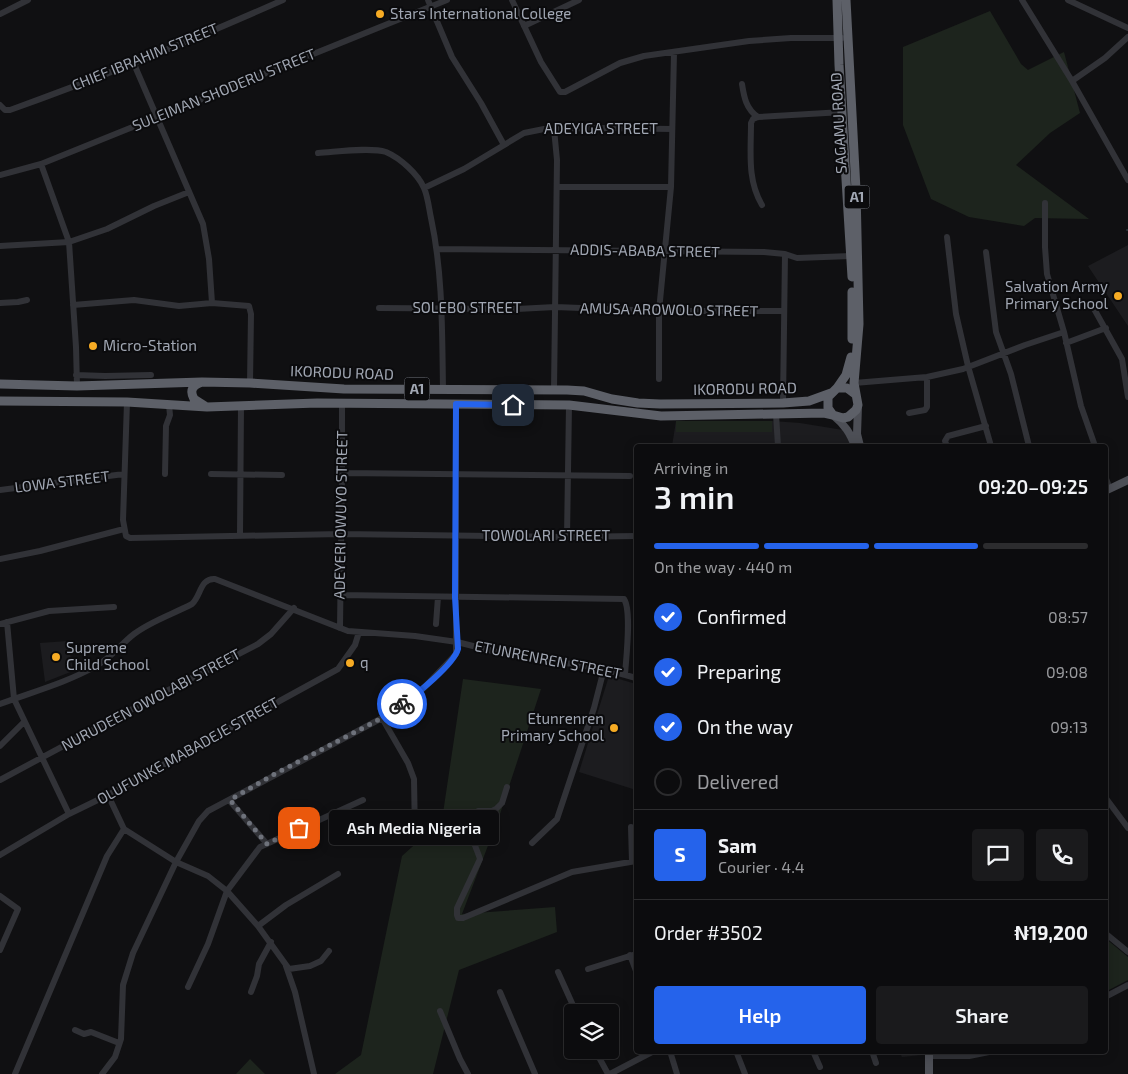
<!DOCTYPE html>
<meta charset="utf-8">
<style>
:root{--surface:#0c0c0e;--page:#1a1a1c;--text:#f1f3f6;--muted:#9a9b9e;--line:#2c2c2e;--accent:#2563eb}
body{margin:0;font-family:"Exo 2",sans-serif;background:var(--page);color:var(--text);height:100vh;display:flex;flex-direction:column;font-size:19px;white-space:nowrap}
*{box-sizing:border-box;margin:0}
p{font-size:16px;color:var(--muted)}
.icon{flex:none;width:28px;height:28px;fill:none;stroke:currentColor;stroke-width:2;stroke-linecap:round;stroke-linejoin:round}
.map{position:relative;flex:1;overflow:hidden}
.side{position:absolute;left:634px;top:444px;width:474px;height:610px;display:flex;flex-direction:column;background:var(--surface);border-radius:5px;box-shadow:0 2px 12px #0003,0 0 0 1px var(--line)}
.side>*{flex:none}
.buttons{position:absolute;left:564px;top:1004px;display:grid;gap:10px}
.buttons a{display:grid;place-items:center;width:55px;height:55px;border-radius:5px;background:var(--surface);box-shadow:0 2px 12px #0003,0 0 0 1px var(--line);font-size:25px}
.pin{position:absolute;display:grid;place-items:center;width:42px;height:42px;color:#fff;margin:-21px;border-radius:10px;box-shadow:0 2px 8px #0006}
.courier{position:absolute;display:grid;place-items:center;width:50px;height:50px;margin:-25px;border:4px solid #2563eb;border-radius:50%;background:#fff;color:#222;box-shadow:0 1px 6px #0007}
.bubble{position:absolute;height:35px;border-radius:5px;background:var(--surface);box-shadow:0 2px 12px #0003,0 0 0 1px var(--line);font-size:16px;font-weight:600;line-height:35px;text-align:center}
.headline em{font-style:normal;font-weight:600}
.headline div{display:flex;flex-direction:column-reverse}
.headline{display:flex;align-items:center;justify-content:space-between;height:85px;padding:0 20px}
h1{font-size:32px;font-weight:600;line-height:38px}
.bar{display:grid;grid-template-columns:repeat(4,1fr);gap:8px 5px;align-content:center;height:60px;padding:0 20px}
.bar i{height:6px;border-radius:4px;background:var(--line)}
.bar .on{background:var(--accent)}
.bar p{grid-column:span 4}
.line{display:flex;align-items:center;gap:12px;padding:0 20px;border-top:1px solid var(--line)}
.line div{flex:1}
.round{display:grid;place-items:center;flex:none;width:52px;height:52px;border-radius:5px;background:var(--page)}
ol{padding:0 20px;list-style:none}
li{display:flex;align-items:center;gap:15px;height:55px}
li p{margin-inline-start:auto}
li .icon{padding:5px;border-radius:50%;background:var(--accent);color:#fff;stroke-width:4}
li:last-child{color:var(--muted)}
li i{width:28px;height:28px;border:2px solid var(--line);border-radius:50%}
.action{display:flex;gap:10px;margin-top:auto;padding:10px 20px}
.action a{flex:1;height:58px;border-radius:5px;background:var(--accent);color:#fff;font-size:20px;font-weight:600;line-height:58px;text-align:center}
.action a+a{background:var(--page);color:var(--text)}
.map>svg:first-child{display:block}
.built{fill:#1c1c1f}
.green{fill:#1d241d}
.lines{fill:none;stroke-linecap:round;stroke-linejoin:round}
.stream{stroke:#293137;stroke-width:2}
.minor{stroke:#313237;stroke-width:6}
.major{stroke:#4d4f56;stroke-width:8}
.highway{stroke:#5d6068;stroke-width:9}
.done{stroke:#6e727b;stroke-width:5;stroke-dasharray:0 9}
.route{stroke:#2563eb;stroke-width:6}
.poi-dot{fill:#f6ab24;stroke:#0b0b0d;stroke-width:2}
.labels{text-anchor:middle;stroke-width:4;stroke-linejoin:round;paint-order:stroke}
.shield{fill:#0b0b0d;stroke:#747881;stroke-width:1}
.shield-label{font-size:14px;font-weight:bold;fill:#a1a7b3}
.poi-label{font-size:15px;fill:#a1a7b3;stroke:#0b0b0d;text-anchor:start}
.street-label{font-size:15px;fill:#a1a7b3;stroke:#0b0b0d}
</style>
<div class="map">
<svg width="1128" height="1074" viewBox="0 0 1128 1074">
<rect width="100%" height="100%" fill="#101012"/>
<path class="built" d="M1128,245V326L1088,266Z
M676,421H772L800,423L843,430L852,446H672Z
M68,641L73,671L45,682L40,643Z
M609,676L636,684V790L579,772Z
M899,1051H922V1055L902,1057Z"/>
<path class="green" d="M990,11L1021,64L1028,70L1064,52L1080,113L1050,133L1016,165L1089,219L1035,218L1024,226L969,217L931,199L903,125V47Z
M676,421H772V432H676Z
M463,679L541,689L500,814L462,914L555,907L557,932L459,970L433,1074H335L361,1055L402,856L442,820Z
M1105,938L1128,957V980L1105,992Z
M250,1059L265,1074H236Z"/>
<g class="lines">
<path class="stream" d="M1127,230H1128"/>
<path class="minor" d="M428,0L452,57L481,103L504,145
M512,0L541,62L560,92H565L620,63L644,56L749,41L791,38H842
M1022,0L1072,81L1128,180
M1068,0L1128,28
M0,14L28,0
M524,26L579,0
M134,64L203,224L209,259L212,303
M1072,81L1105,58L1128,37
M742,84C744,97 746,109 758,117
M0,105L5,110H10C102,77 193,40 283,0
M318,153C336,152 370,147 386,152C400,158 418,174 424,188C428,197 429,209 431,218C443,274 442,332 443,389
M41,164L69,242L76,347L77,386
M0,175L41,164L447,0
M557,187H671
M424,188L464,169L524,133L544,129L600,128L672,129
M1045,203V247L1047,274L1064,332L1081,406L1095,446
M762,205C747,180 751,152 751,123L753,119L758,117L843,112
M947,237L956,314L968,366L991,446
M0,246L69,242L107,229L154,206L189,192
M438,249L764,252L785,254L797,258L851,256
M986,252L996,332L1011,374L1029,446
M0,303L18,302L27,300
M73,305L134,300L179,306L212,303L249,306L251,314L250,383
M1093,307L1122,359L1128,397
M379,308L517,309L555,307L659,311H783
M1066,343L1106,328
M76,375L105,376L151,375
M659,379V311L671,187L674,53
M854,383L927,377L963,369L1025,345L1064,332
M554,390L557,160L554,129
M127,402L123,520L126,536L130,538L341,534L567,537L636,536
M783,403L785,254
M909,413L925,410L927,407V377
M776,414L778,446
M947,446L945,441L948,436L986,426
M342,473L630,476
M165,474L166,426L170,415L169,405
M211,474L282,475
M1105,476L1110,489
M0,490L124,474
M240,535L241,406
M567,537L569,405
M0,559L40,551L124,529
M340,595L624,599C632,611 626,658 625,675
M7,622L14,699L69,814
M0,624L49,611L114,607
M436,624L438,597
M340,628L342,473V403
M0,704C32,692 66,683 96,666C111,658 121,644 134,634C151,621 173,614 192,604C201,596 200,578 215,579L348,631L415,636L457,642L501,653L604,669L636,678
M382,718L408,763L414,779L415,835
M0,746L24,722
M0,780L153,698L258,644L271,634L294,608
M507,787L502,803L496,809L492,811H478C463,826 475,843 480,859L457,908V915L458,918H463L572,872L636,861
M108,795L124,829L176,862L208,876L227,891L258,926L289,969L310,966L321,961L329,951
M1105,797L1128,828
M229,800L267,844
M631,827L632,861
M532,843L557,819L594,708L604,669
M0,855L69,814L108,795L338,669L355,645L359,632
M0,896L18,909L0,950
M258,926L286,905L338,874
M1105,933L1128,952
M630,955L636,971
M286,966L295,992L314,1074
M588,969L636,954
M558,972L576,1012
M188,987L208,944L227,891L260,847L363,800
M251,992L257,976L259,964L271,942
M500,992L535,1074
M1105,997L1128,985
M440,1011L460,1059L468,1074
M75,1030L84,1034L91,1032L119,1043
M595,1050L608,1074
M670,1051L677,1074
M736,1051L745,1074
M813,1051L820,1067
M872,1051L876,1063
M929,1056H969L994,1051
M15,1074L107,856L124,829
M102,1074L115,1057L121,1039L123,985L133,953L176,862L199,821L208,811L382,718L417,695L456,654V405
M610,1074L654,1051"/>
<path class="major" d="M858,406L857,434L860,446
M834,416C845,425 850,433 855,446
M1105,491L1128,480
M929,1051V1074"/>
<path class="highway" d="M837,0L839,65L852,277
M846,0L856,190L859,324L854,383L858,405L856,410L848,417L843,418L833,415L828,408V397L837,388H847L855,394
M852,292V339
M202,382C193,385 189,390 194,399L205,406
M0,384L77,386L202,382L250,383L344,389L567,390L584,391L612,399L638,403L660,404L783,403L809,401L831,393
M837,388L846,375L851,357
M0,401L127,402L207,407L317,403L569,405L661,416L824,413L833,415"/>
</g>
<g class="lines">
<path class="done" d="M299,828L267,844L230,800L273,775L382,718L402,704"/>
<path class="route" d="M402,704C416,695 454,664 458,649L455,597L456,404L513,405"/>
</g>
<g class="poi-dot">
<circle cx="380" cy="14" r="5"/>
<circle cx="1118" cy="296" r="5"/>
<circle cx="93" cy="346" r="5"/>
<circle cx="56" cy="657" r="5"/>
<circle cx="350" cy="663" r="5"/>
<circle cx="614" cy="728" r="5"/>
</g>
<g class="labels">
<g class="shield">
<rect x="844.5" y="185.5" width="25" height="23" rx="4"/>
<rect x="404.5" y="377.5" width="25" height="23" rx="4"/>
</g>
<g class="shield-label">
<text x="857" y="202">A1</text>
<text x="417" y="394">A1</text>
</g>
<g class="poi-label">
<text x="390" y="19">Stars International College</text>
<text x="1108" y="292" text-anchor="end">Salvation Army<tspan x="1108" dy="17">Primary School</tspan></text>
<text x="103" y="351">Micro-Station</text>
<text x="66" y="653">Supreme<tspan x="66" dy="17">Child School</tspan></text>
<text x="360" y="668">q</text>
<text x="604" y="724" text-anchor="end">Etunrenren<tspan x="604" dy="17">Primary School</tspan></text>
</g>
<g class="street-label">
<text transform="translate(145 57) rotate(-22)" y="5">CHIEF IBRAHIM STREET</text>
<text transform="translate(224 90) rotate(-22)" y="5">SULEIMAN SHODERU STREET</text>
<text transform="translate(839 123) rotate(-93)" y="5">SAGAMU ROAD</text>
<text x="601" y="134">ADEYIGA STREET</text>
<text transform="translate(645 251) rotate(1)" y="5">ADDIS-ABABA STREET</text>
<text x="467" y="313">SOLEBO STREET</text>
<text transform="translate(669 310) rotate(1)" y="5">AMUSA AROWOLO STREET</text>
<text transform="translate(342 373) rotate(2)" y="5">IKORODU ROAD</text>
<text transform="translate(745 389) rotate(-1)" y="5">IKORODU ROAD</text>
<text transform="translate(62 482) rotate(-7)" y="5">LOWA STREET</text>
<text transform="translate(341 515) rotate(-89)" y="5">ADEYERI OWUYO STREET</text>
<text x="546" y="541">TOWOLARI STREET</text>
<text transform="translate(548 660) rotate(11)" y="5">ETUNRENREN STREET</text>
<text transform="translate(151 700) rotate(-28)" y="5">NURUDEEN OWOLABI STREET</text>
<text transform="translate(188 751) rotate(-29)" y="5">OLUFUNKE MABADEJE STREET</text>
</g>
</g>
</svg>
<div class="buttons">
<a><svg class="icon" aria-label="layers" viewBox="0 0 24 24"><path d="M12 4l9 5-9 5-9-5zM3 14l9 5 9-5"/></svg></a>
</div>
<div class="pin" style="left:299px;top:828px;background:#ea580c"><svg class="icon" aria-label="bag" viewBox="0 0 24 24"><path d="M5 8h14l-1 12H6zM9 8a3 3 0 0 1 6 0"/></svg></div>
<div class="pin" style="left:513px;top:405px;background:#1f2937"><svg class="icon" aria-label="home" viewBox="0 0 24 24"><path d="M3 11l9-7 9 7M6 9v11h12V9"/></svg></div>
<div class="courier" style="left:402px;top:704px"><svg class="icon" aria-label="bike" viewBox="0 0 24 24"><circle cx="6" cy="16" r="4"/><circle cx="18" cy="16" r="4"/><path d="M6 16l4-8h5l3 8M10 8l3 8H6M13 5h3"/></svg></div>
<div class="bubble" style="left:329px;top:810px;width:170px">Ash Media Nigeria</div>
<section class="side">
<div class="headline"><div><h1>3 min</h1><p>Arriving in</p></div><em>09:20–09:25</em></div>
<div class="bar"><i class="on"></i><i class="on"></i><i class="on"></i><i></i><p>On the way · 440 m</p></div>
<ol>
<li><svg class="icon" aria-label="check" viewBox="0 0 24 24"><path d="M5 12l5 5 9-10"/></svg>Confirmed<p>08:57</p></li>
<li><svg class="icon" aria-label="check" viewBox="0 0 24 24"><path d="M5 12l5 5 9-10"/></svg>Preparing<p>09:08</p></li>
<li><svg class="icon" aria-label="check" viewBox="0 0 24 24"><path d="M5 12l5 5 9-10"/></svg>On the way<p>09:13</p></li>
<li><i></i>Delivered</li>
</ol>
<div class="line" style="height:90px"><b class="round" style="background:var(--accent);color:#fff">S</b><div><b>Sam</b><p>Courier · 4.4</p></div><a class="round"><svg class="icon" aria-label="chat" viewBox="0 0 24 24"><path d="M4 5h16v11H9l-5 4z"/></svg></a><a class="round"><svg class="icon" aria-label="phone" viewBox="0 0 24 24"><path d="M5 4h4l2 5-3 2q2 4 5 5l2-3 5 2v4C11 20 4 13 5 4z"/></svg></a></div>
<div class="line" style="height:65px"><div>Order #3502</div><b>₦19,200</b></div>
<div class="action"><a>Help</a><a>Share</a></div>
</section>
</div>
